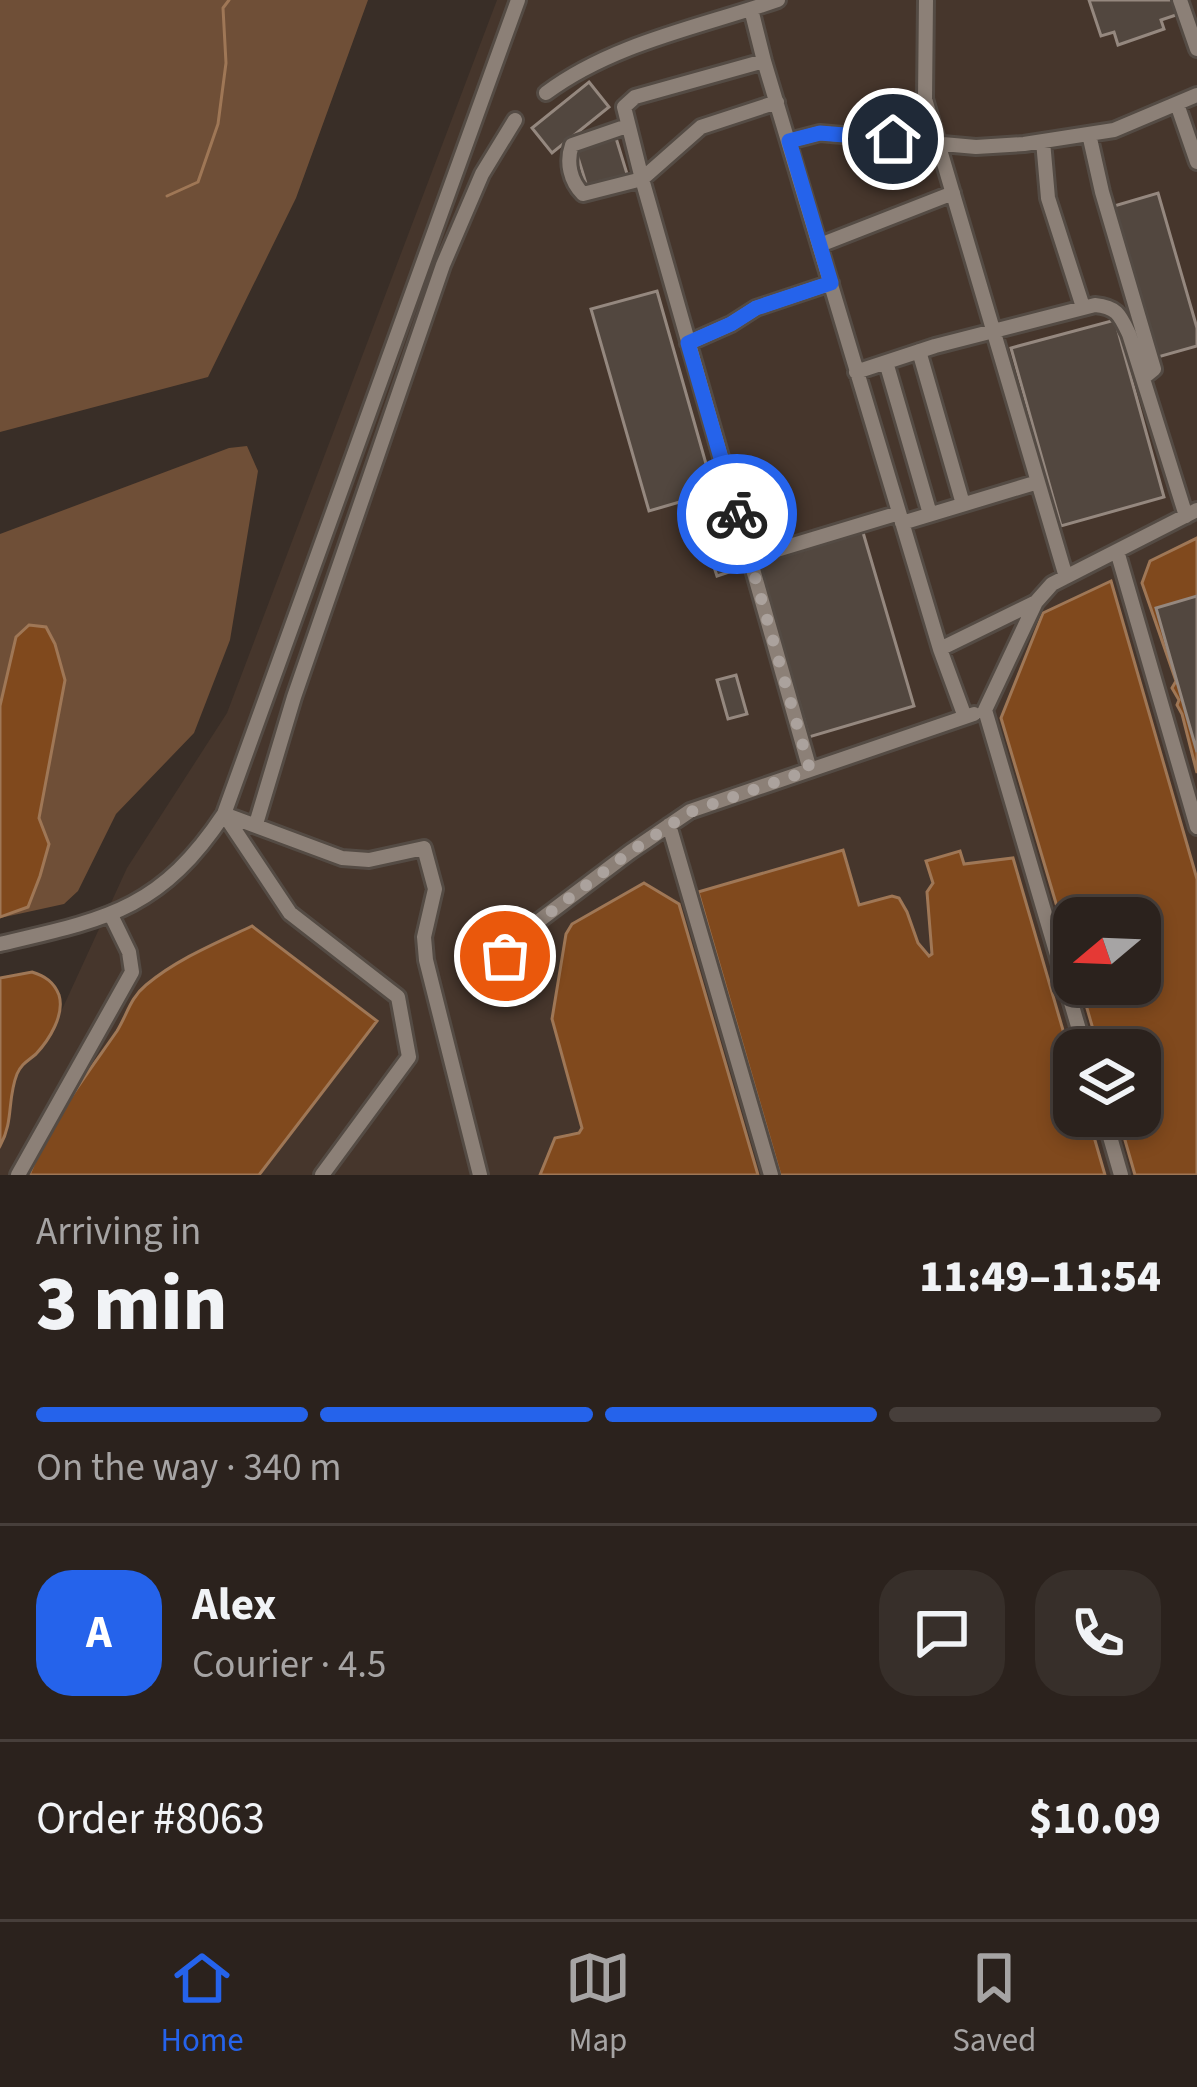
<!DOCTYPE html>
<meta charset="utf-8">
<style>
:root{--surface:#2b221d;--page:#372f2a;--text:#f1f3f6;--muted:#a6a4a4;--line:#473f3b;--accent:#2563eb}
body{margin:0;font-family:"Source Sans 3",sans-serif;background:var(--page);color:var(--text);height:100vh;display:flex;flex-direction:column;font-size:45px;white-space:nowrap}
*{box-sizing:border-box;margin:0}
p{font-size:39px;color:var(--muted)}
.icon{flex:none;width:66px;height:66px;fill:none;stroke:currentColor;stroke-width:2;stroke-linecap:round;stroke-linejoin:round}
.map{position:relative;height:1175px;overflow:hidden}
.drawer{display:flex;flex-direction:column;background:var(--surface);flex:1}
.drawer>*{flex:none}
.needle{width:78px;rotate:251deg}
.buttons{position:absolute;left:1053px;top:897px;display:grid;gap:24px}
.buttons a{display:grid;place-items:center;width:108px;height:108px;border-radius:24px;background:var(--surface);box-shadow:0 6px 18px #0003,0 0 0 3px var(--line);font-size:60px}
.pin{position:absolute;display:grid;place-items:center;width:102px;height:102px;color:#fff;margin:-51px;border:6px solid #fff;border-radius:50%;box-shadow:0 3px 12px #0007}
.courier{position:absolute;display:grid;place-items:center;width:120px;height:120px;margin:-60px;border:9px solid #2563eb;border-radius:50%;background:#fff;color:#222;box-shadow:0 3px 15px #0007}
.head em{font-style:normal;font-weight:800}
.head div{display:flex;flex-direction:column-reverse}
.head{display:flex;align-items:center;justify-content:space-between;height:204px;padding:0 36px}
h1{font-size:78px;font-weight:800;line-height:90px}
.bar{display:grid;grid-template-columns:repeat(4,1fr);gap:18px 12px;align-content:center;height:144px;padding:0 36px}
.bar i{height:15px;border-radius:9px;background:var(--line)}
.bar .selected{background:var(--accent)}
.bar p{grid-column:span 4}
.line{display:flex;align-items:center;gap:30px;padding:0 36px;border-top:3px solid var(--line)}
.line div{flex:1}
.round{display:grid;place-items:center;flex:none;width:126px;height:126px;border-radius:36px;background:var(--page)}
.tabs{display:flex;justify-content:space-around;align-items:center;height:168px;border-top:3px solid var(--line);background:var(--surface);font-size:33px;color:var(--muted)}
.tabs a{display:grid;justify-items:center;gap:6px}
.tabs .selected{color:var(--accent)}
.map>svg:first-child{display:block}
.built{fill:#46362c}
.green{fill:#6f4f37}
.water{fill:#80491d;stroke:#9f7756;stroke-width:3}
.lines{fill:none;stroke-linecap:round;stroke-linejoin:round}
.stream{stroke:#9f7756;stroke-width:3}
.building{fill:#52473f;stroke:#95887f;stroke-width:3}
.minor-casing{stroke:#544b44;stroke-width:20}
.minor{stroke:#8c8077;stroke-width:14}
.done{stroke:#aba29d;stroke-width:12;stroke-dasharray:0 21.6}
.route{stroke:#2563eb;stroke-width:15}
</style>
<div class="map">
<svg width="1197" height="1175" viewBox="0 0 1197 1175">
<rect width="100%" height="100%" fill="#392e27"/>
<path class="built" d="M497,0H1197V538L1151,561L1152,617L1157,620L1176,681L1172,688L1179,700V712L1182,713L1197,773V879L1111,582L1041,849L1074,964V984H1080L1099,1050H1074V1068L1013,859L964,864L961,852L933,883L929,932L932,955L928,956L918,943L892,896L859,905L842,850L698,892L780,1175H758L679,904L552,1019L582,1128L579,1133H569L555,1138L540,1175H259L376,1021L252,926L172,966L125,1018L81,1080L37,1154L29,1175H0V1146L11,1112L15,1078L23,1063L38,1052L54,1027L127,868L227,713Z
M1088,1116H1118L1135,1175H1105Z"/>
<path class="green" d="M0,0H368L296,198L208,377L0,432Z
M247,446L258,471L230,640L194,733L116,814L78,891L64,904L0,918L28,906L39,818L65,680L6,689L0,706V534L229,448Z"/>
<path class="water" d="M1197,538V773L1182,714L1177,705L1179,700L1172,688L1176,681L1142,583L1150,561Z
M1111,581L1197,879V1175H1135L1118,1116H1140V1050H1099L1080,984H1140V918H1074V964L1001,718L1043,613Z
M29,625L46,627L55,644L65,680L39,818L49,844L40,876L28,907L0,917V706L16,637Z
M843,850L859,905L892,896L899,898L907,912L918,943L929,956L932,954L927,892L933,883L926,861L960,851L964,864L1013,858L1074,1068V1116H1088L1105,1175H780L698,892Z
M644,883L679,904L758,1175H540L555,1138L579,1133L582,1128L552,1019L566,934L572,924Z
M252,926L377,1021L259,1175H29C49,1123 85,1077 117,1031C127,1015 130,998 146,985C177,959 216,943 252,926Z
M32,972C45,976 54,982 59,995C65,1015 49,1040 36,1054C28,1061 22,1063 17,1074C7,1099 14,1121 0,1146V978Z"/>
<g class="lines">
<path class="stream" d="M167,196L198,182L218,124L226,63L223,8L229,0"/>
</g>
<path class="building" d="M1089,0H1174L1179,14L1161,20L1164,29L1118,45L1114,32L1101,36Z
M589,82L609,107L552,153L532,128Z
M616,138L628,177L588,190L576,151Z
M1158,193L1197,328V346L1158,357L1114,206Z
M657,291L714,492L649,511L591,309Z
M1115,320L1164,497L1061,526L1011,348Z
M727,515L744,567L717,576L700,524Z
M862,529L914,706L809,737L757,559Z
M1197,596V752L1156,608Z
M736,675L747,714L728,719L717,680Z"/>
<g class="lines">
<defs>
<path id="minor" d="M926,0L925,99L1066,577
M1180,0L1197,49
M751,9L764,61L940,649L965,717
M764,61L635,97L624,107L642,179L810,770
M546,93C613,43 700,27 778,0
M1177,104L1197,162
M627,126L572,145C566,162 570,181 583,194L642,179L701,127L777,102
M1089,134L1102,192L1154,369L1143,378
M789,141L820,133L976,147L1024,144L1114,130L1197,95
M1043,141L1048,198L1083,307
M820,245L953,193
M688,343L731,324L756,308L831,283
M919,351L963,504
M886,362L930,514
M856,372L935,346L1095,305C1117,307 1120,315 1129,334L1186,516
M902,523L1038,482
M1117,551L1197,827
M750,558L899,513
M940,649L1036,602
M224,814L342,858L369,860L424,848L435,889L424,937L426,960L480,1175
M224,814L290,913L398,997L409,1057L322,1175
M256,824L294,697L443,265L482,174L515,120
M669,825L771,1175
M0,944C107,919 160,910 224,814L518,0
M482,983L528,930L540,920L630,852L690,811L974,714
M1085,1050L985,710L1036,602L1052,584L1197,510
M1104,1116L1121,1175
M18,1175L132,972L129,952L111,915"/>
</defs>
<use href="#minor" class="minor-casing"/>
<use href="#minor" class="minor"/>
</g>
<g class="lines">
<path class="done" d="M505,956L540,920L630,852L690,812L810,770L737,514"/>
<path class="route" d="M737,514L688,343L731,324L756,308L831,283L789,141L820,133L893,139"/>
</g>
</svg>
<div class="buttons">
<a><svg class="needle" viewBox="-14 -14 28 28"><path d="M0-13l5 13h-10z" fill="#e53935"/><path d="M0 13l5-13h-10z" fill="#a6a4a4"/></svg></a>
<a><svg class="icon" aria-label="layers" viewBox="0 0 24 24"><path d="M12 4l9 5-9 5-9-5zM3 14l9 5 9-5"/></svg></a>
</div>
<div class="pin" style="left:505px;top:956px;background:#ea580c"><svg class="icon" aria-label="bag" viewBox="0 0 24 24"><path d="M5 8h14l-1 12H6zM9 8a3 3 0 0 1 6 0"/></svg></div>
<div class="pin" style="left:893px;top:139px;background:#1f2937"><svg class="icon" aria-label="home" viewBox="0 0 24 24"><path d="M3 11l9-7 9 7M6 9v11h12V9"/></svg></div>
<div class="courier" style="left:737px;top:514px"><svg class="icon" aria-label="bike" viewBox="0 0 24 24"><circle cx="6" cy="16" r="4"/><circle cx="18" cy="16" r="4"/><path d="M6 16l4-8h5l3 8M10 8l3 8H6M13 5h3"/></svg></div>
</div>
<section class="drawer">
<div class="head"><div><h1>3 min</h1><p>Arriving in</p></div><em>11:49–11:54</em></div>
<div class="bar"><i class="selected"></i><i class="selected"></i><i class="selected"></i><i></i><p>On the way · 340 m</p></div>
<div class="line" style="height:216px"><b class="round" style="background:var(--accent);color:#fff">A</b><div><b>Alex</b><p>Courier · 4.5</p></div><a class="round"><svg class="icon" aria-label="chat" viewBox="0 0 24 24"><path d="M4 5h16v11H9l-5 4z"/></svg></a><a class="round"><svg class="icon" aria-label="phone" viewBox="0 0 24 24"><path d="M5 4h4l2 5-3 2q2 4 5 5l2-3 5 2v4C11 20 4 13 5 4z"/></svg></a></div>
<div class="line" style="height:156px"><div>Order #8063</div><b>$10.09</b></div>
</section>
<nav class="tabs">
<a class="selected"><svg class="icon" aria-label="home" viewBox="0 0 24 24"><path d="M3 11l9-7 9 7M6 9v11h12V9"/></svg>Home</a>
<a><svg class="icon" aria-label="map" viewBox="0 0 24 24"><path d="M3 6l6-2 6 2 6-2v14l-6 2-6-2-6 2zM9 4v14M15 6v14"/></svg>Map</a>
<a><svg class="icon" aria-label="saved" viewBox="0 0 24 24"><path d="M7 4h10v16l-5-4-5 4z"/></svg>Saved</a>
</nav>
